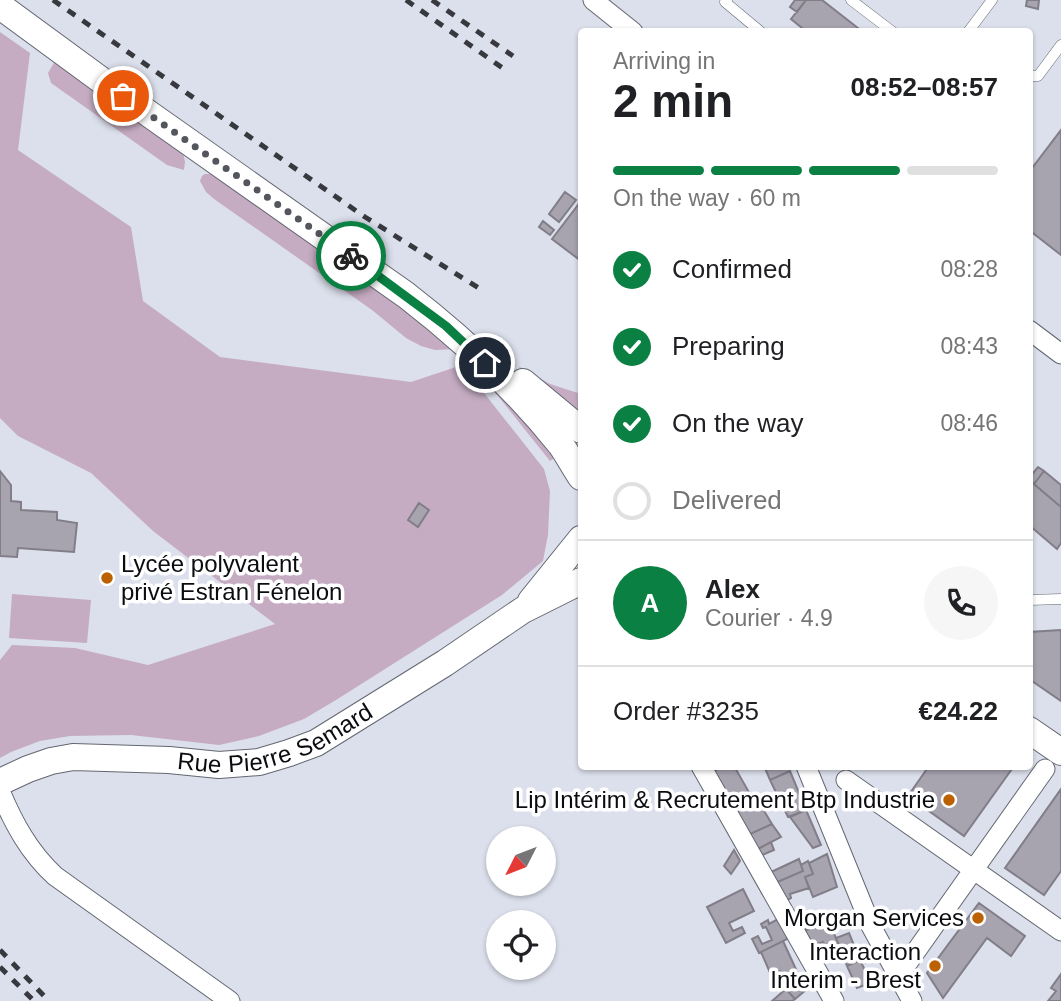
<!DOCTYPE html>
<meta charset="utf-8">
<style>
:root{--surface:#fff;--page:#f6f6f6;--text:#202124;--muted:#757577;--line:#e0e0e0;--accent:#0b8043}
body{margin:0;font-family:Helvetica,sans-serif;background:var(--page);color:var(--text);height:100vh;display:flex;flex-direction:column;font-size:26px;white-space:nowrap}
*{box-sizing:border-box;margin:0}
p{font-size:23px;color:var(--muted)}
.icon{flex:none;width:38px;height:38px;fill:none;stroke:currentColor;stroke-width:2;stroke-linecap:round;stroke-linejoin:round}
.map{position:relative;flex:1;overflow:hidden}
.sheet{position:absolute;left:578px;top:28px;width:455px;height:742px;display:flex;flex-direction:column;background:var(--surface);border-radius:7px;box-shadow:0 2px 5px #0004}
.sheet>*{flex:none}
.needle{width:46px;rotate:228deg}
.controls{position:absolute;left:486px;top:826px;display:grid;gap:14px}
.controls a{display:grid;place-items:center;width:70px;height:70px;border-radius:50%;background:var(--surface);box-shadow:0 2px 5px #0004;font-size:35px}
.pin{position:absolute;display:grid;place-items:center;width:60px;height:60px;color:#fff;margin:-30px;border:4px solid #fff;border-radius:50%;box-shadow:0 2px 7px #0007}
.courier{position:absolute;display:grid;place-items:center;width:70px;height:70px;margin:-35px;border:5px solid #0b8043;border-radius:50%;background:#fff;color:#222;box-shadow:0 2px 9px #0007}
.overview em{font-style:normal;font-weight:800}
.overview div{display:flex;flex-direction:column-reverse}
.overview{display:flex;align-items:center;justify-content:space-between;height:119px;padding:0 35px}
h1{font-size:46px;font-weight:800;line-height:52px}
.bar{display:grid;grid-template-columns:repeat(4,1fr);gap:10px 7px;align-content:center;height:84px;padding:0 35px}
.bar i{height:9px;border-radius:5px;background:var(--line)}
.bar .selected{background:var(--accent)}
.bar p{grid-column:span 4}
.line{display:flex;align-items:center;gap:18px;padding:0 35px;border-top:2px solid var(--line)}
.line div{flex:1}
.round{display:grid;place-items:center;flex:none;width:74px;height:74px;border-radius:37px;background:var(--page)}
ol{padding:0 35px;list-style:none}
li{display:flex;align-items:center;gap:21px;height:77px}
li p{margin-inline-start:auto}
li .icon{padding:7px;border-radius:50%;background:var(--accent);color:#fff;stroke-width:4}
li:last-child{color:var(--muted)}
li i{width:38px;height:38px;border:4px solid var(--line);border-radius:50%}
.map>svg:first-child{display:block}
.green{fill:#c5acc2}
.building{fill:#a7a3af;stroke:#817e88;stroke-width:2}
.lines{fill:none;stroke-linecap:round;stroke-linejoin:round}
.service-casing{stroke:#636771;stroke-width:11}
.minor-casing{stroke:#636771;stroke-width:21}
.secondary-casing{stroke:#636771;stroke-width:28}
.service{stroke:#fff;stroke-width:10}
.minor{stroke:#fff;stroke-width:19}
.secondary{stroke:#fff;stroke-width:26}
.rail{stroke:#37393e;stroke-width:5;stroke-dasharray:9 9;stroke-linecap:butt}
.done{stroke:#54565d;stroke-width:7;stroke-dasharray:0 12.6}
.route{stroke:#0b8043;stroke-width:9}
.poi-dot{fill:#bb6102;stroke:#fff;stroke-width:2.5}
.labels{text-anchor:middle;stroke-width:7;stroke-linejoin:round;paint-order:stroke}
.poi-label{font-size:24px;fill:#0b0c10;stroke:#fff;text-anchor:end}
.street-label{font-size:24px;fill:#0b0c10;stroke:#fff}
</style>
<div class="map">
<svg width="1061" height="1001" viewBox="0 0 1061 1001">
<rect width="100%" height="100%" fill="#dce0ec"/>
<path class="green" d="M0,32L30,53L18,150L131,227L143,301L220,357L411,382L462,365L544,469L550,491L548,535L543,561L502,595L336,700L304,719L259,736L219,745L131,735L70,736L40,741L11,752L0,758V660L12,645L75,648L148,665L275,624L153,531L91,473L18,436L0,418Z
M55,61L183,152L185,162L184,170L167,165L51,83L48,73Z
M205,174H216L454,341L457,349L435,350L421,346L406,338L372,310L214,199L206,192L200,181L202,176Z
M470,361L504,394L554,458L550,461Z
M518,366L550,384L581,394V420L531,380Z
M12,594L91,600L87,643L9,638Z"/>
<path class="building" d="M795,0H806L797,12L790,7Z
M806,0H822L863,32H807L791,19Z
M1027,0H1039L1038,9L1026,6Z
M1061,130V255L1029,230V172Z
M565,192L576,200L559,222L549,214Z
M581,201V261L552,239Z
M543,221L554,230L550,235L539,227Z
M1038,467L1044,471L1034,484L1029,478Z
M0,471L11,485V501L21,502V510L57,512V520L77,523L74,552L18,548L17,557L0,556Z
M1044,471L1061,485V507L1034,484Z
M1029,480L1061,507V543L1057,549L1029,525Z
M419,503L429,510L418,527L408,520Z
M1061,630V701L1029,679V632Z
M724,766H734L750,794L730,805L712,772Z
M764,766H789L790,771L770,780Z
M929,766H1014L964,836L908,796Z
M790,771L806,810L788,817L770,780Z
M1061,789V871L1044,895L1005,868Z
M753,793L772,824L748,835L730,805Z
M806,810L821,845L813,848L790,817Z
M772,824L781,837L756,850L748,835Z
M771,842L774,850L760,856L756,850Z
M734,850L740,861L731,874L724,866Z
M827,854L837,887L813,897L805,877L813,874L809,863Z
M799,859L803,871L775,883L769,873Z
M808,861L813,874L805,877L809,888L790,894L791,898L784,902L775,883L803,871L801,865Z
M743,889L754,911L729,923L733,931L742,927L745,933L726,943L707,907Z
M979,903L1025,936L1011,956L987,938L943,998L927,973Z
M782,917L791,937L759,953L752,939L758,936L762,944L772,940L766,927L763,928L761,924L768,920L769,924Z
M820,917L823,926L806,930L802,922Z
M830,924L838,943L826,948L823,942L809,947L803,938L806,930Z
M849,933L860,960L847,966L836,938Z
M783,941L800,978L788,988L780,971L771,975L761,952Z
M860,960L871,983L857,988L847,966Z
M806,973L813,984L795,999L786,989Z
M1061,974V1001H1048L1056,991L1051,988Z
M786,989L795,999L792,1001H772Z"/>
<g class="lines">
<defs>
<path id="service" d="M727,0L725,2L761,32
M851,0L893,32
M968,32L992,0
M1029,76H1038L1061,45
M1029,600L1061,599"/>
<path id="minor" d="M593,0L633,32
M1029,330L1061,354
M701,766L834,1001
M806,766L871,926L912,1001
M846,780L1061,931
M0,791C14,824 29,852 55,876L230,1001
M897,978L1045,769"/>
<g id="secondary">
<path d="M0,6L101,80L406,295C463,339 516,389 561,445C568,455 574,467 581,477"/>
<path d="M523,382L581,430"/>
<path d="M531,601L581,539"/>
<path d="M1029,730L1061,752"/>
<path id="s1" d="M0,782L28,769L51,761L73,757L169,760L219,765L259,762L289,753L316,743L445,663L523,610L581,581"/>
</g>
</defs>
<use href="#service" class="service-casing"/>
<use href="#minor" class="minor-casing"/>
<use href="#secondary" class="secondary-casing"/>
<use href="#service" class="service"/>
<use href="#minor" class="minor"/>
<use href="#secondary" class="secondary"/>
<path class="rail" d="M53,0L365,217L485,292
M406,0L504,69
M432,0L513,56
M0,950L49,1001
M0,967L34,1001"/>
</g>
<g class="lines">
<path class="done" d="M123,96L351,256"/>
<path class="route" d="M351,256L446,326L485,363"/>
</g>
<g class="poi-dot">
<circle cx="107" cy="578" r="7"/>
<circle cx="949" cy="800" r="7"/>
<circle cx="978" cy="918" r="7"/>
<circle cx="935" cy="966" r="7"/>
</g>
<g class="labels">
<g class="poi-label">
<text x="121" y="572" text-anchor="start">Lycée polyvalent<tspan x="121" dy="28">privé Estran Fénelon</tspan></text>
<text x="935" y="808">Lip Intérim &amp; Recrutement Btp Industrie</text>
<text x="964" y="926">Morgan Services</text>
<text x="921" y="960">Interaction<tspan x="921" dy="28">Interim - Brest</tspan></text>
</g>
<g class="street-label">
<text dy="8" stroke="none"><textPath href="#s1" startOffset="285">Rue Pierre Semard</textPath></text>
</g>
</g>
</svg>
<div class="controls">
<a><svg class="needle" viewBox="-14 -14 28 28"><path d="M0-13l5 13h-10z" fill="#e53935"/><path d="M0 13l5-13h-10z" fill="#757577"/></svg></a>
<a><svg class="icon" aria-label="locate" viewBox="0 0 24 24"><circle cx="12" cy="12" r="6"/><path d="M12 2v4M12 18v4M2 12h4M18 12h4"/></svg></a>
</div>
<div class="pin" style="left:123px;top:96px;background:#ea580c"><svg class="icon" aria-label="bag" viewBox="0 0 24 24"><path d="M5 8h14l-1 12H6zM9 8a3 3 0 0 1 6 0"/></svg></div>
<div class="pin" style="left:485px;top:363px;background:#1f2937"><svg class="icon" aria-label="home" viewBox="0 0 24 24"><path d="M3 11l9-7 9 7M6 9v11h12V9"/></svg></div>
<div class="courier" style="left:351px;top:256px"><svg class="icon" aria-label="bike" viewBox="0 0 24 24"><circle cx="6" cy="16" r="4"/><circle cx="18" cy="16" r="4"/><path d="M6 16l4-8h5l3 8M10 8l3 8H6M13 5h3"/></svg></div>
<section class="sheet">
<div class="overview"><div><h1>2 min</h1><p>Arriving in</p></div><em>08:52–08:57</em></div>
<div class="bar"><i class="selected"></i><i class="selected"></i><i class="selected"></i><i></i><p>On the way · 60 m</p></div>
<ol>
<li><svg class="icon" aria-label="check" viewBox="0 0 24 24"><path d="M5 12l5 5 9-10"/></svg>Confirmed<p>08:28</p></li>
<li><svg class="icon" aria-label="check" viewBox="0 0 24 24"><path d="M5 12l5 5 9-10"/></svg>Preparing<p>08:43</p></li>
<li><svg class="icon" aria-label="check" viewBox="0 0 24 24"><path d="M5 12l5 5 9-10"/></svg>On the way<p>08:46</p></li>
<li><i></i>Delivered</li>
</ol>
<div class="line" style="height:126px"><b class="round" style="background:var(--accent);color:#fff">A</b><div><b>Alex</b><p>Courier · 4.9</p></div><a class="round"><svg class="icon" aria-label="phone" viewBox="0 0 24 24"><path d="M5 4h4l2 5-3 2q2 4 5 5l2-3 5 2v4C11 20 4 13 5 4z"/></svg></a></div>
<div class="line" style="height:91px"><div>Order #3235</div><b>€24.22</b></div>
</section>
</div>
